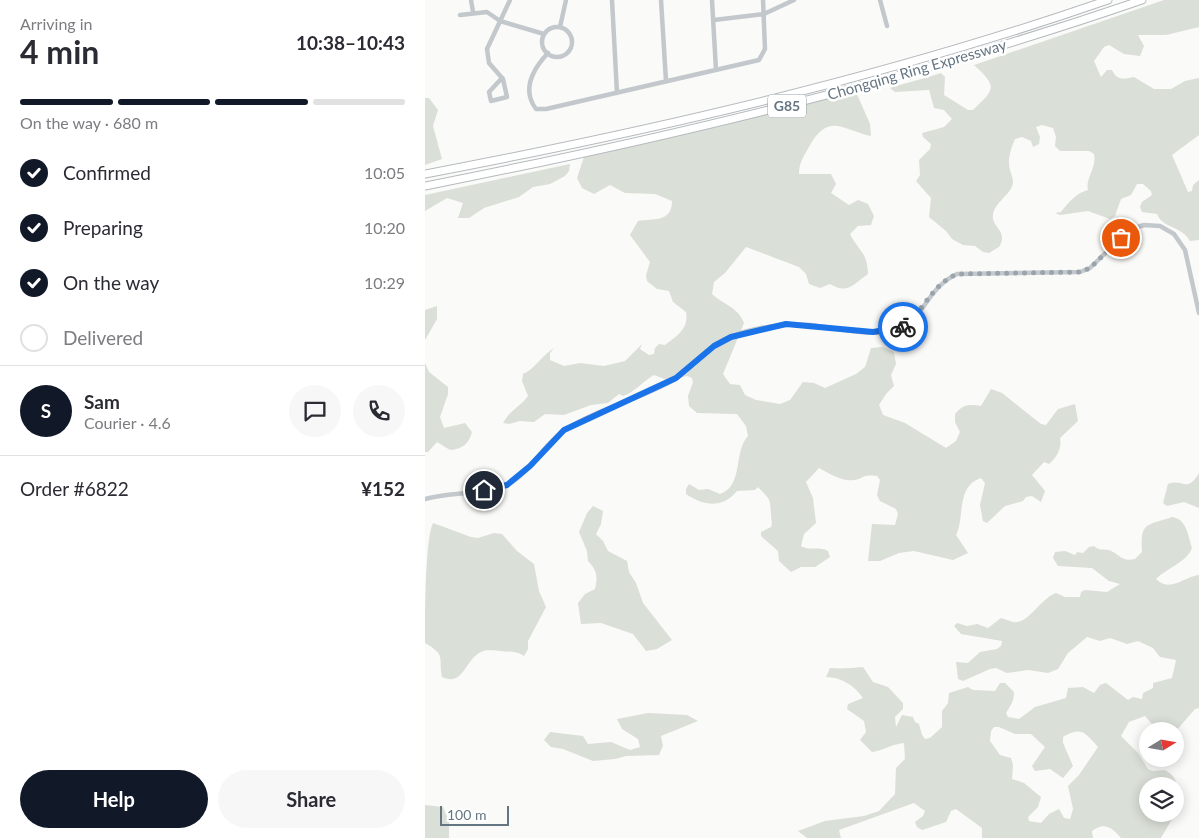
<!DOCTYPE html>
<meta charset="utf-8">
<style>
:root{--surface:#fff;--page:#f7f7f7;--text:#2b2b33;--muted:#7c7c81;--line:#e1e1e2;--accent:#111827}
body{margin:0;font-family:Lato,sans-serif;background:var(--page);color:var(--text);height:100vh;display:flex;flex-direction:column;font-size:19px;white-space:nowrap}
*{box-sizing:border-box;margin:0}
p{font-size:16px;color:var(--muted)}
.icon{flex:none;width:28px;height:28px;fill:none;stroke:currentColor;stroke-width:2;stroke-linecap:round;stroke-linejoin:round}
.map{position:relative;flex:1;overflow:hidden}
.sheet{display:flex;flex-direction:column;background:var(--surface);width:425px}
.sheet>*{flex:none}
.needle{width:32px;rotate:79deg}
.tools{position:absolute;left:714px;top:722px;display:grid;gap:10px}
.tools a{display:grid;place-items:center;width:45px;height:45px;border-radius:50%;background:var(--surface);box-shadow:0 2px 12px #0003;font-size:25px}
.scale{position:absolute;left:15px;bottom:12px;width:69px;box-sizing:border-box;padding-left:5px;border:2px solid #657683;border-top:0;font-size:14px;line-height:18px;white-space:nowrap;color:#657683;-webkit-text-stroke:4px #fff;paint-order:stroke}
.pin{position:absolute;display:grid;place-items:center;width:42px;height:42px;color:#fff;margin:-21px;border:2px solid #fff;border-radius:50%;box-shadow:0 1px 5px #0007}
.courier{position:absolute;display:grid;place-items:center;width:50px;height:50px;margin:-25px;border:4px solid #1a73e8;border-radius:50%;background:#fff;color:#222;box-shadow:0 1px 6px #0007}
.headline em{font-style:normal;font-weight:700}
.headline div{display:flex;flex-direction:column-reverse}
.headline{display:flex;align-items:center;justify-content:space-between;height:85px;padding:0 20px}
h1{font-size:32px;font-weight:700;line-height:38px}
.bar{display:grid;grid-template-columns:repeat(4,1fr);gap:8px 5px;align-content:center;height:60px;padding:0 20px}
.bar i{height:6px;border-radius:4px;background:var(--line)}
.bar .active{background:var(--accent)}
.bar p{grid-column:span 4}
.line{display:flex;align-items:center;gap:12px;padding:0 20px;border-top:1px solid var(--line)}
.line div{flex:1}
.round{display:grid;place-items:center;flex:none;width:52px;height:52px;border-radius:26px;background:var(--page)}
ol{padding:0 20px;list-style:none}
li{display:flex;align-items:center;gap:15px;height:55px}
li p{margin-inline-start:auto}
li .icon{padding:5px;border-radius:50%;background:var(--accent);color:#fff;stroke-width:4}
li:last-child{color:var(--muted)}
li i{width:28px;height:28px;border:2px solid var(--line);border-radius:50%}
.action{display:flex;gap:10px;margin-top:auto;padding:10px 20px}
.action a{flex:1;height:58px;border-radius:30px;background:var(--accent);color:#fff;font-size:20px;font-weight:700;line-height:58px;text-align:center}
.action a+a{background:var(--page);color:var(--text)}
main{display:flex;flex:1;min-height:0}
.map>svg:first-child{display:block}
.green{fill:#dadfd7;fill-rule:evenodd}
.lines{fill:none;stroke-linecap:round;stroke-linejoin:round}
.highway-casing{stroke:#b4b9bd;stroke-width:9}
.minor{stroke:#c3c8cc;stroke-width:4.5}
.highway{stroke:#fff;stroke-width:7}
.done{stroke:#99a4ac;stroke-width:5;stroke-dasharray:0 9}
.route{stroke:#1a73e8;stroke-width:6}
.labels{text-anchor:middle;stroke-width:5;stroke-linejoin:round;paint-order:stroke}
.shield{fill:#fff;stroke:#939fa8;stroke-width:1}
.shield-label{font-size:14px;font-weight:bold;fill:#657683}
.street-label{font-size:15px;fill:#657683;stroke:#fff}
</style>
<main>
<section class="sheet">
<div class="headline"><div><h1>4 min</h1><p>Arriving in</p></div><em>10:38–10:43</em></div>
<div class="bar"><i class="active"></i><i class="active"></i><i class="active"></i><i></i><p>On the way · 680 m</p></div>
<ol>
<li><svg class="icon" aria-label="check" viewBox="0 0 24 24"><path d="M5 12l5 5 9-10"/></svg>Confirmed<p>10:05</p></li>
<li><svg class="icon" aria-label="check" viewBox="0 0 24 24"><path d="M5 12l5 5 9-10"/></svg>Preparing<p>10:20</p></li>
<li><svg class="icon" aria-label="check" viewBox="0 0 24 24"><path d="M5 12l5 5 9-10"/></svg>On the way<p>10:29</p></li>
<li><i></i>Delivered</li>
</ol>
<div class="line" style="height:90px"><b class="round" style="background:var(--accent);color:#fff">S</b><div><b>Sam</b><p>Courier · 4.6</p></div><a class="round"><svg class="icon" aria-label="chat" viewBox="0 0 24 24"><path d="M4 5h16v11H9l-5 4z"/></svg></a><a class="round"><svg class="icon" aria-label="phone" viewBox="0 0 24 24"><path d="M5 4h4l2 5-3 2q2 4 5 5l2-3 5 2v4C11 20 4 13 5 4z"/></svg></a></div>
<div class="line" style="height:65px"><div>Order #6822</div><b>¥152</b></div>
<div class="action"><a>Help</a><a>Share</a></div>
</section>
<div class="map">
<svg width="774" height="838" viewBox="0 0 774 838">
<rect width="100%" height="100%" fill="#fafaf8"/>
<path class="green" d="M739,0H774V27L741,35H713L719,46L715,56L699,54L684,45L679,47L669,61L676,77L682,70H687C692,81 699,79 709,77L729,89H746L760,81L774,78V135L747,155L763,192L767,191L768,185L774,180V240L765,241C756,225 738,229 732,214L717,212L715,207L717,202L727,195L726,191L718,184H712L706,195L696,199L690,216L685,219L663,211L635,215L630,213L636,212C644,202 651,193 663,190C660,178 672,169 669,154L664,151H635L630,146L631,137L628,128L617,125L611,127L615,137L614,144L608,147L606,141L597,137L590,139C586,148 582,160 585,170C586,174 588,178 588,182C587,195 569,202 568,215C566,228 584,230 574,247L564,253L558,252L550,246L538,245L527,239L521,231L504,217L506,198L491,181L495,175L494,160L505,149L506,144L498,137L497,133L519,127L527,119L519,110L509,108L504,90L470,92L465,88C483,82 499,79 516,73L520,77L519,95L543,110H548C570,89 573,87 549,65Z
M431,92L445,124L446,136C418,130 404,112 385,145C379,156 374,162 374,174H406L411,184L406,193L424,205L433,200L443,204L449,216L446,225L433,226L425,234C434,252 442,251 443,274C428,284 423,295 405,284L395,288L384,284L381,274L374,267L321,247L300,273L289,282L287,294C299,305 313,307 319,323L298,374L305,384L315,385L320,395L331,400L355,404L365,400L378,382L389,383L400,388L431,374L440,367L446,348L458,347L469,352L471,364L466,375L469,386L461,394L454,405L458,415L480,423L521,448L531,441L535,432L530,422V414C538,404 544,404 556,406L566,389L577,393L616,424L621,425L633,409L650,404L653,421L635,438C637,448 632,457 624,464L619,462L607,475L620,491L616,502L607,496L601,497L598,501L580,506L562,523L558,521L555,505L560,483L556,478C531,486 540,517 531,535L543,553L528,560L489,551L474,553L455,561H443L447,524L470,525L473,514L471,509L455,501L452,495L455,480L452,476C435,474 441,478 429,480C417,482 403,473 394,468L381,482L388,498L391,523L379,534L376,546C384,551 394,546 403,551L405,557L390,567H376L366,572L354,561L353,551L336,536V532L346,527C348,522 346,520 346,515C345,497 345,500 333,487L330,490L312,491C297,509 279,506 261,494V489L264,484L274,490L283,489L295,494C319,486 308,452 323,436L321,426L312,414L272,413L264,406L263,396L268,382L267,378L262,376L245,381L229,375C218,381 209,393 198,396L194,394L183,403L166,405L139,415L120,414L109,422L95,421L84,424L78,423C85,410 95,407 103,396L97,381L98,374C111,368 117,355 129,348L125,353V360L139,366L155,363L179,366L200,361L217,344L215,349L224,355L229,354L230,348L234,344L240,345C252,336 264,329 261,312L248,302L244,291L232,289L222,281L221,275L225,262L205,235L213,221C228,218 247,223 247,201L230,194L200,193L185,185L169,194L157,188L152,178L159,157Z
M0,98H4L13,110L8,126L17,159L0,165Z
M145,164L144,171L140,176L125,184L108,187L94,197L59,208L44,218H33L38,203L22,198L0,211V195Z
M12,306V319L0,340V310Z
M0,363L4,372L23,387V394L15,417L19,428L40,423L47,432C44,444 37,449 25,450L12,442L3,452H0Z
M774,473V508L759,502L742,506L738,503L743,484C758,478 762,494 774,473Z
M168,506L178,511L176,524L171,534L178,541L183,551L202,561L204,572L211,583L218,603L247,640L232,649L221,651L208,634L176,623L156,624L153,603L160,594L170,589C173,577 172,570 163,561L162,551L154,532L162,513Z
M747,517C762,519 763,536 767,548C762,562 742,568 731,579C746,593 758,577 774,575V708L770,709L750,732L731,729L720,716L704,722L696,736L713,753L723,769L728,771L740,770C755,778 753,790 750,804V786H722V814H747V819L736,838H696C688,828 679,821 667,831L668,838H557V828L531,809L526,811L521,822L497,830L492,827L490,822L498,816L500,811L489,803L414,830L416,838H382L373,831L400,821L439,816L454,811L470,794L471,768L480,759L479,743C466,744 458,751 447,752L435,740L441,732L439,721L422,709L423,704L438,698C430,686 416,677 401,677L405,668C416,669 427,668 438,667L448,682L463,687L478,703V709L470,717L471,727L477,715L488,717L490,722L494,724L497,735L500,739L505,738L517,727V711L523,703L524,693L543,687L548,690L570,691L575,683H580L589,692C589,701 586,705 581,713L583,717L594,719L610,707L641,698L643,688L658,687L669,693L675,685L681,683L703,700L708,697L717,699L718,693L728,688V683L747,678L751,660L735,657L728,648L713,641L702,644L685,638L675,641L662,637L643,653L633,669L623,673L603,670L582,673L571,668L565,669L538,681L533,679L531,662L543,663L555,652L572,649L576,646L577,641L536,634L529,626L532,623L542,626L552,624L563,628L576,618C580,619 584,621 588,622C603,625 616,598 631,593L640,597H655L656,592L660,590L682,592L695,584L684,581L667,568L633,566L628,558L630,552L640,551L650,555L652,552L658,553L664,547L669,546C674,551 678,549 684,550C695,554 695,562 710,559L717,552C715,521 722,526 747,517ZM569,727H574L590,734H606L620,747L607,766L610,771L625,769L638,778L648,766L638,743V737C657,726 660,733 673,747L654,775L643,786L648,809L645,819L639,818L634,809L624,814L616,823L604,821L603,817L613,807L616,797L599,783L587,779L588,765L586,758L575,755L565,741L566,731Z
M8,523L46,537L53,538L69,533L77,534L92,551L109,564L114,591L121,607L103,641V649L99,656C92,651 85,652 76,651C70,651 62,649 56,652C40,659 39,687 17,677C13,657 22,656 0,643C0,619 0,539 8,523Z
M223,713L262,715L273,721L236,736L238,746L234,755L201,756L190,759L168,761L138,749L126,747L119,740L125,732L158,736L163,744L186,742L205,750L215,747L213,739L197,729L192,719Z
M0,805L18,807L24,821V838H0Z"/>
<g class="lines">
<defs>
<path id="highway" d="M0,174C231,130 461,77 683,0
M0,186C243,138 482,81 717,0"/>
</defs>
<use href="#highway" class="highway-casing"/>
<path class="minor" d="M46,0L48,12
M187,0L192,93
M236,0L241,81
M287,0L291,70
M455,0L462,26
M35,15L62,12L75,21L119,34
M289,20L339,14L369,0
M135,27L141,0
M117 42a15 15 0 1 1 30 0a15 15 0 1 1-30 0Z
M123,53C108,69 96,89 111,109H121L334,60L340,49L338,0
M77,78L64,92L66,101L82,97L78,79L64,63L62,49L85,0
M0,499C23,492 64,494 82,485C106,473 118,444 140,430C173,408 215,400 250,379C270,366 284,345 307,336C332,327 360,323 386,325C413,328 450,339 476,328C497,320 503,287 532,274L655,272L665,268L704,230L719,225L735,226L749,234L760,250L774,313"/>
<use href="#highway" class="highway"/>
</g>
<g class="lines">
<path class="done" d="M478,327C499,311 506,285 532,274L655,272L665,268L696,238"/>
<path class="route" d="M59,490L82,485L105,466L139,430L251,378L289,346L306,337L361,324L448,332L478,327"/>
</g>
<g class="labels">
<rect class="shield" x="343" y="94.5" width="38" height="23" rx="4"/>
<g class="shield-label">
<text x="362" y="111">G85</text>
</g>
<g class="street-label">
<text transform="translate(492 70) rotate(-16)" y="5">Chongqing Ring Expressway</text>
</g>
</g>
</svg>
<div class="tools">
<a><svg class="needle" viewBox="-14 -14 28 28"><path d="M0-13l5 13h-10z" fill="#e53935"/><path d="M0 13l5-13h-10z" fill="#7c7c81"/></svg></a>
<a><svg class="icon" aria-label="layers" viewBox="0 0 24 24"><path d="M12 4l9 5-9 5-9-5zM3 14l9 5 9-5"/></svg></a>
</div>
<div class="scale">100 m</div>
<div class="pin" style="left:696px;top:238px;background:#ea580c"><svg class="icon" aria-label="bag" viewBox="0 0 24 24"><path d="M5 8h14l-1 12H6zM9 8a3 3 0 0 1 6 0"/></svg></div>
<div class="pin" style="left:59px;top:490px;background:#1f2937"><svg class="icon" aria-label="home" viewBox="0 0 24 24"><path d="M3 11l9-7 9 7M6 9v11h12V9"/></svg></div>
<div class="courier" style="left:478px;top:327px"><svg class="icon" aria-label="bike" viewBox="0 0 24 24"><circle cx="6" cy="16" r="4"/><circle cx="18" cy="16" r="4"/><path d="M6 16l4-8h5l3 8M10 8l3 8H6M13 5h3"/></svg></div>
</div>
</main>
